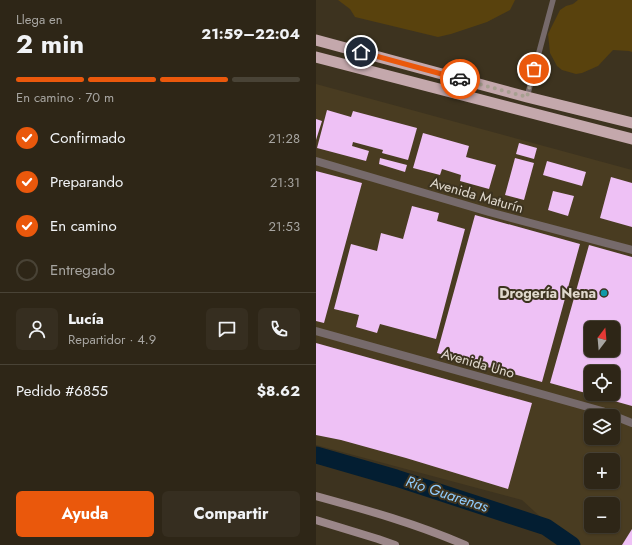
<!DOCTYPE html>
<html lang="es">
<meta charset="utf-8">
<style>
:root{--surface:#2e2617;--page:#362e20;--text:#f1f3f6;--muted:#a7a5a1;--line:#494336;--accent:#ea580c}
body{margin:0;font-family:Jost,sans-serif;background:var(--page);color:var(--text);height:100vh;display:flex;flex-direction:column;font-size:15px;white-space:nowrap}
*{box-sizing:border-box;margin:0}
p{font-size:13px;color:var(--muted)}
.icon{flex:none;width:22px;height:22px;fill:none;stroke:currentColor;stroke-width:2;stroke-linecap:round;stroke-linejoin:round}
.map{position:relative;flex:1;overflow:hidden}
.panel{display:flex;flex-direction:column;background:var(--surface);width:316px}
.panel>*{flex:none}
.needle{width:26px;rotate:16deg}
.fabs{position:absolute;left:268px;top:321px;display:grid;gap:8px}
.fabs a{display:grid;place-items:center;width:36px;height:36px;border-radius:6px;background:var(--surface);box-shadow:0 1px 3px #0004,0 0 0 1px var(--line);font-size:20px}
.pin{position:absolute;display:grid;place-items:center;width:34px;height:34px;color:#fff;margin:-17px;border:2px solid #fff;border-radius:50%;box-shadow:0 1px 4px #0007}
.courier{position:absolute;display:grid;place-items:center;width:40px;height:40px;margin:-20px;border:3px solid #ea580c;border-radius:50%;background:#fff;color:#222;box-shadow:0 1px 5px #0007}
.summary em{font-style:normal;font-weight:700}
.summary div{display:flex;flex-direction:column-reverse}
.summary{display:flex;align-items:center;justify-content:space-between;height:68px;padding:0 16px}
h1{font-size:26px;font-weight:700;line-height:30px}
.bar{display:grid;grid-template-columns:repeat(4,1fr);gap:6px 4px;align-content:center;height:48px;padding:0 16px}
.bar i{height:5px;border-radius:3px;background:var(--line)}
.bar .on{background:var(--accent)}
.bar p{grid-column:span 4}
.line{display:flex;align-items:center;gap:10px;padding:0 16px;border-top:1px solid var(--line)}
.line div{flex:1}
.round{display:grid;place-items:center;flex:none;width:42px;height:42px;border-radius:6px;background:var(--page)}
ol{padding:0 16px;list-style:none}
li{display:flex;align-items:center;gap:12px;height:44px}
li p{margin-inline-start:auto}
li .icon{padding:4px;border-radius:50%;background:var(--accent);color:#fff;stroke-width:4}
li:last-child{color:var(--muted)}
li i{width:22px;height:22px;border:2px solid var(--line);border-radius:50%}
.action{display:flex;gap:8px;margin-top:auto;padding:8px 16px}
.action a{flex:1;height:46px;border-radius:6px;background:var(--accent);color:#fff;font-size:16px;font-weight:700;line-height:46px;text-align:center}
.action a+a{background:var(--page);color:var(--text)}
main{display:flex;flex:1;min-height:0}
.map>svg:first-child{display:block}
.built{fill:#493c21;fill-rule:evenodd}
.green{fill:#59420d}
.lines{fill:none;stroke-linecap:round;stroke-linejoin:round}
.river{stroke:#031e32;stroke-width:17}
.building{fill:#eec1f5;fill-rule:evenodd}
.service{stroke:#766a6b;stroke-width:5.5}
.minor{stroke:#766a6b;stroke-width:8}
.secondary{stroke:#9b8789;stroke-width:8}
.trunk{stroke:#c4a8ac;stroke-width:11}
.done{stroke:#a79f90;stroke-width:4;stroke-dasharray:0 7.2}
.route{stroke:#ea580c;stroke-width:5}
.culture-dot{fill:#0f9aa8;stroke:#3d331f;stroke-width:1.5}
.labels{text-anchor:middle;stroke-width:4;stroke-linejoin:round;paint-order:stroke}
.street-label{font-size:14px;fill:#e0d9cd;stroke:#3d331f}
.poi-label{font-size:14px;font-weight:bold;fill:#e0d9cd;stroke:#3d331f;text-anchor:end}
.water-label{font-size:15px;font-style:italic;fill:#91cdfe;stroke:#3d331f}
</style>
<main>
<section class="panel">
<div class="summary"><div><h1>2 min</h1><p>Llega en</p></div><em>21:59–22:04</em></div>
<div class="bar"><i class="on"></i><i class="on"></i><i class="on"></i><i></i><p>En camino · 70 m</p></div>
<ol>
<li><svg class="icon" aria-label="check" viewBox="0 0 24 24"><path d="M5 12l5 5 9-10"/></svg>Confirmado<p>21:28</p></li>
<li><svg class="icon" aria-label="check" viewBox="0 0 24 24"><path d="M5 12l5 5 9-10"/></svg>Preparando<p>21:31</p></li>
<li><svg class="icon" aria-label="check" viewBox="0 0 24 24"><path d="M5 12l5 5 9-10"/></svg>En camino<p>21:53</p></li>
<li><i></i>Entregado</li>
</ol>
<div class="line" style="height:72px"><a class="round"><svg class="icon" aria-label="person" viewBox="0 0 24 24"><circle cx="12" cy="8" r="4"/><path d="M4 21q1-7 8-7t8 7"/></svg></a><div><b>Lucía</b><p>Repartidor · 4.9</p></div><a class="round"><svg class="icon" aria-label="chat" viewBox="0 0 24 24"><path d="M4 5h16v11H9l-5 4z"/></svg></a><a class="round"><svg class="icon" aria-label="phone" viewBox="0 0 24 24"><path d="M5 4h4l2 5-3 2q2 4 5 5l2-3 5 2v4C11 20 4 13 5 4z"/></svg></a></div>
<div class="line" style="height:52px"><div>Pedido #6855</div><b>$8.62</b></div>
<div class="action"><a>Ayuda</a><a>Compartir</a></div>
</section>
<div class="map">
<svg width="316" height="545" viewBox="0 0 316 545">
<rect width="100%" height="100%" fill="#3d331f"/>
<path class="built" d="M0,84L316,170V545H255L206,500L0,445ZM275,328H297V350H275ZM275,372H297V394H275ZM275,416H297V438H275ZM275,460H297V482H275ZM275,504H297V526H275Z"/>
<path class="green" d="M22,0H199L194,10L171,22L135,34L122,37L39,17L34,9Z
M262,0H316V52L313,51L297,50L282,66L266,73L260,74L246,70L241,66L234,53L232,34L244,10L250,6L257,4Z"/>
<g class="lines">
<path class="river" d="M0,455L80,478L230,527L256,545"/>
</g>
<path class="building" d="M11,110L35,117L37,111L101,128L92,160L66,153L67,150L37,142L36,146L53,151L50,161L1,148Z
M0,119L6,121L0,140Z
M107,133L153,146L150,157L180,165L173,189L144,181L145,175L126,169L124,175L97,168Z
M203,143L221,148L218,159L200,154Z
M64,158L91,165L89,172L63,164Z
M199,158L218,163L208,200L189,195Z
M231,161L270,172L266,186L227,175Z
M0,171L46,183L8,323L0,321Z
M295,177L316,183V227L284,218Z
M237,191L258,196L252,216L232,210Z
M96,206L123,213L121,221L149,229L120,339L64,324L61,333L40,327L43,315L18,309L35,244L61,251L65,233L87,239Z
M159,215L264,244L226,382L121,353Z
M273,245L316,257V406L234,383ZM275,328H297V350H275ZM275,372H297V394H275Z
M0,343L216,403L192,489L90,458L25,440L0,435Z
M316,529V545H306Z"/>
<g class="lines">
<path class="service" d="M211,97L237,0"/>
<path class="minor" d="M0,161L173,212L316,250
M0,331L286,411L316,423"/>
<path class="secondary" d="M0,496C51,510 101,524 149,545
M0,520L62,539L79,545"/>
<path class="trunk" d="M0,40L211,97L316,123
M0,57L316,139"/>
</g>
<g class="lines">
<path class="done" d="M144,79L211,97L218,69"/>
<path class="route" d="M45,52L144,79"/>
</g>
<circle class="culture-dot" cx="288" cy="293" r="4"/>
<g class="labels">
<g class="street-label">
<text transform="translate(161 195) rotate(16)" y="5">Avenida Maturín</text>
<text transform="translate(162 363) rotate(16)" y="5">Avenida Uno</text>
</g>
<g class="poi-label">
<text x="280" y="298">Drogería Nena</text>
</g>
<g class="water-label">
<text transform="translate(131 494) rotate(18)" y="5">Río Guarenas</text>
</g>
</g>
</svg>
<div class="fabs">
<a><svg class="needle" viewBox="-14 -14 28 28"><path d="M0-13l5 13h-10z" fill="#e53935"/><path d="M0 13l5-13h-10z" fill="#a7a5a1"/></svg></a>
<a><svg class="icon" aria-label="locate" viewBox="0 0 24 24"><circle cx="12" cy="12" r="6"/><path d="M12 2v4M12 18v4M2 12h4M18 12h4"/></svg></a>
<a><svg class="icon" aria-label="layers" viewBox="0 0 24 24"><path d="M12 4l9 5-9 5-9-5zM3 14l9 5 9-5"/></svg></a>
<a>+</a>
<a>−</a>
</div>
<div class="pin" style="left:218px;top:69px;background:#ea580c"><svg class="icon" aria-label="bag" viewBox="0 0 24 24"><path d="M5 8h14l-1 12H6zM9 8a3 3 0 0 1 6 0"/></svg></div>
<div class="pin" style="left:45px;top:52px;background:#1f2937"><svg class="icon" aria-label="home" viewBox="0 0 24 24"><path d="M3 11l9-7 9 7M6 9v11h12V9"/></svg></div>
<div class="courier" style="left:144px;top:79px"><svg class="icon" aria-label="car" viewBox="0 0 24 24"><path d="M5 17H2v-5l4-1 3-4h7l3 4 3 1v5h-3M9 17h6M6 11h13"/><circle cx="7" cy="17" r="2"/><circle cx="17" cy="17" r="2"/></svg></div>
</div>
</main>
